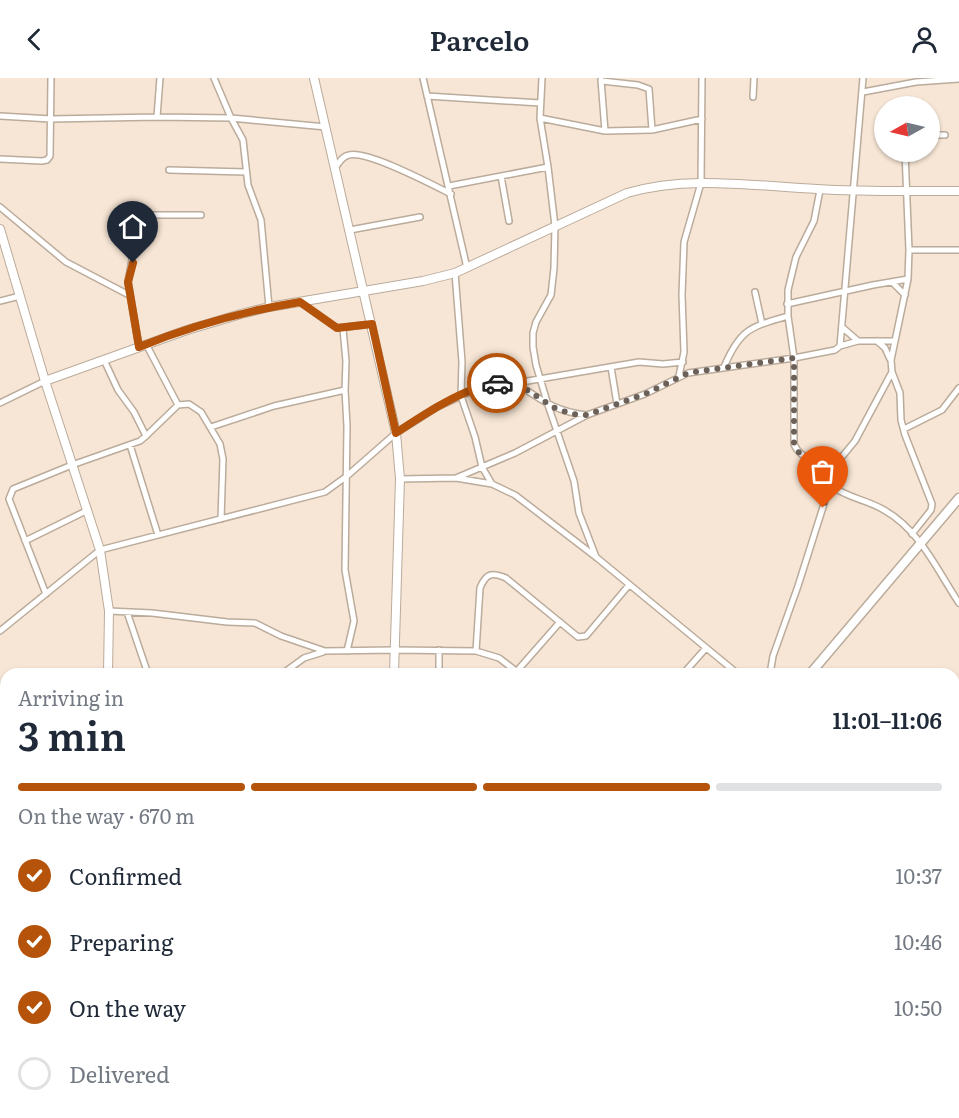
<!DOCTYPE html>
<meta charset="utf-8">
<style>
:root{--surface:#fff;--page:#f2f2f3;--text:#1f2937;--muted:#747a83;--line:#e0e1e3;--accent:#b45309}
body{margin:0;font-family:Literata,serif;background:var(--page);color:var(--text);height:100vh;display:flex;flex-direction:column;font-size:22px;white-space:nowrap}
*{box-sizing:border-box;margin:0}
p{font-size:20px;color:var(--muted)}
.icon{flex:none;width:33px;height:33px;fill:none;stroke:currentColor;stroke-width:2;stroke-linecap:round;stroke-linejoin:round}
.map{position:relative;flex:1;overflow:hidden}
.side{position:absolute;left:0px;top:590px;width:960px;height:452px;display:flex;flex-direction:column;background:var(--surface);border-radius:18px 18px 0 0;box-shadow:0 2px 4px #0004}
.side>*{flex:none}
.needle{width:39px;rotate:262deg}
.tools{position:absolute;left:874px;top:18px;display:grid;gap:12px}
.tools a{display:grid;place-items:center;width:66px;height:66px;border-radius:50%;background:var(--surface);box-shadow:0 2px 4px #0004;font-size:30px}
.pin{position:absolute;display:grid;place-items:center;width:51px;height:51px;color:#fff;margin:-62px -26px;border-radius:50% 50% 50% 0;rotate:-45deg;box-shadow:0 0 6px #0007}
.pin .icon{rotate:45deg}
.courier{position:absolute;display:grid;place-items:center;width:60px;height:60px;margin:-30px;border:4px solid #b45309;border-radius:50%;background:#fff;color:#222;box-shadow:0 2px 8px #0007}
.head em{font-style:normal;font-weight:600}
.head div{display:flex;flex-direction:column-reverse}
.head{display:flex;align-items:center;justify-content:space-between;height:102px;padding:0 18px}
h1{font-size:39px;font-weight:600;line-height:45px}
.bar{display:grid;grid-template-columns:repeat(4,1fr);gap:9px 6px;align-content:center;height:72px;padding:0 18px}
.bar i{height:8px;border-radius:4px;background:var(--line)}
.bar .selected{background:var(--accent)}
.bar p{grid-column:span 4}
ol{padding:0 18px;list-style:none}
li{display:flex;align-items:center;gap:18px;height:66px}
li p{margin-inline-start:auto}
li .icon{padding:6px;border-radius:50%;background:var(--accent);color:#fff;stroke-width:4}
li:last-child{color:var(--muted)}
li i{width:33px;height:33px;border:3px solid var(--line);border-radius:50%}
header{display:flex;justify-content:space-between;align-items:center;height:78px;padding:0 18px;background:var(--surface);font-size:27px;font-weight:600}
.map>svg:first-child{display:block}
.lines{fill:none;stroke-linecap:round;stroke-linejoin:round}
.street-casing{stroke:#bbab9b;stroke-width:8}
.secondary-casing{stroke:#bbab9b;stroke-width:10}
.primary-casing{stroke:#bbab9b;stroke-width:11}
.street{stroke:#fff;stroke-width:5}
.secondary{stroke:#fff;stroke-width:8}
.primary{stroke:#fff;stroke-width:8}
.done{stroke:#6b6158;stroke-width:6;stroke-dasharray:0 10.8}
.route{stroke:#b45309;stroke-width:8}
</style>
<header><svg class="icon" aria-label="back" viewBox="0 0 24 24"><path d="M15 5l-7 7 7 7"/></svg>Parcelo<svg class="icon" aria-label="person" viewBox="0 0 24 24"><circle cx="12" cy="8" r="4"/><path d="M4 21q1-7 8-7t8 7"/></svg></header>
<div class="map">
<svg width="959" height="1040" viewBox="0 0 959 1040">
<rect width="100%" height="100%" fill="#f7e6d5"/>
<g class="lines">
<defs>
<path id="street" d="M214,0L231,40L243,62L248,107L261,142L269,229
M423,0L467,190
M542,0L540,40L548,89L555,148L554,190L551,217L536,244L533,255V269L536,287L548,327L574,403L579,435L596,479
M601,2L605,53
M602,3L638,7L649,11L652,52
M863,14L916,4L959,1
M427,18L540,25
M753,19L754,0
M0,38L51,41L157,39L231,40L326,49
M157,39L160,0
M540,40L605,53L652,52L702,41
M930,57H945
M905,74L909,172
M0,81L42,83L47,82L50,78L51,0
M335,90C339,85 342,78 349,77C367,72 431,106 451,116
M169,92L246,94
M501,98L509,143
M449,108L548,89
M0,129L66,184L129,217
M350,152L420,139
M892,204L905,217
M755,214L762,246
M0,223L20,218
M300,224L337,250L372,246
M787,226L873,207L908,201
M843,250L858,263
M343,251L346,283L345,312L347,348L345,492L354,543L347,573
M877,263L885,270L890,281
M146,266L178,327L189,326L201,334L220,366L223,381L221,441
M840,268L863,0
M139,269L128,204L133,176L132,141L141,137H201
M611,289L617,326
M724,289C740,251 750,249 788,238
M679,298L684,274L682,217L684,164L701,105L702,0
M516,305C541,322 556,334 587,337
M0,325L45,303
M211,349L274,328L345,312
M904,351L942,332L959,310
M146,358L178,327
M130,367L158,457
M827,397L855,363L892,294
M456,400L515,375L587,337L645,316L688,295L794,280L835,272L840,268L858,263H894
M400,401L456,400L492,406L515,417L596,479L738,596
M492,406L482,389L475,359L461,318L487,306L516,305L639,284L663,286L683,284
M830,407C849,421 866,421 884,432C920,452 937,492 959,525
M912,456L931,432L932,426L905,357L901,342L900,315L892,294L891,282L908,201L909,172H959
M25,463L88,432
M46,516L9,421L13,411L72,387L140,363L146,358L134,334L118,312L104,282
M109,533L152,535L227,544L255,545L281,558L325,573L394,572L476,573L499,580L520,596
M127,534L148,596
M0,553L100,472L325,414L347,398L396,355L437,329L461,318L462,284L455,195
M476,573L480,510C486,495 492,494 506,500L578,559L586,558L629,507
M517,593L560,544
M282,596L304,580L323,574
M439,596V572
M683,596L706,570
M770,596L773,578L798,508L830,407C828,404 829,400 827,397C821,382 800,382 794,366V280L788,238V212L796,179L814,143L820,112
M954,944L959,946
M954,975L959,968
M0,978H6
M954,1032L959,1034
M23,1035V1040
M85,1040V1035
M180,1040L181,1035
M650,1040L651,1035
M794,1040L795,1035
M802,1040L811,1035"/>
<path id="secondary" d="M314,0L396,355L400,401L394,596
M0,151L45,303L100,472L109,533L108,596
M45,303L187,252L241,236L269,229L423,203L455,195L627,115C689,97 754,108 817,111C864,114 912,113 959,113"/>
<path id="primary" d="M810,596L959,420
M0,885L6,888
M263,1035L278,1040
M431,1040L435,1035"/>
</defs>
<use href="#street" class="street-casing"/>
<use href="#secondary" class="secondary-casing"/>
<use href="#primary" class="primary-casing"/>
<use href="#street" class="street"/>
<use href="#secondary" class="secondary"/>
<use href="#primary" class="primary"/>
</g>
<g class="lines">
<path class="done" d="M497,305H516L555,330L572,336L587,337L645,316L688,295L794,280V366C798,376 803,378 812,383C834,397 829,408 823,430"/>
<path class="route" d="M133,185L128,204L139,269C191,248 245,233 300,224L337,250L372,246L396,355C423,337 465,309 497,305"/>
</g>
</svg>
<div class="tools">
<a><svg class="needle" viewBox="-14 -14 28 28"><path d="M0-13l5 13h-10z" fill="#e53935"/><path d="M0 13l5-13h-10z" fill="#747a83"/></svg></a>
</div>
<div class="pin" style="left:823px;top:430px;background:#ea580c"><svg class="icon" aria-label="bag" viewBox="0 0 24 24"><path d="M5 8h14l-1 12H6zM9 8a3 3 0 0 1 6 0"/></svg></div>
<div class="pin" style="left:133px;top:185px;background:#1f2937"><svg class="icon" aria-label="home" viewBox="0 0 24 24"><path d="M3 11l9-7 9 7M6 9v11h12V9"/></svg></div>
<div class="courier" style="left:497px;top:305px"><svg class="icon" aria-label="car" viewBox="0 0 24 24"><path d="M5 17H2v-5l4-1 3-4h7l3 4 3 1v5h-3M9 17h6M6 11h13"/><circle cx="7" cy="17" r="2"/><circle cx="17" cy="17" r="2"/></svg></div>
<section class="side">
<div class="head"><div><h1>3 min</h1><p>Arriving in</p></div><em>11:01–11:06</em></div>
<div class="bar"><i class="selected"></i><i class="selected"></i><i class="selected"></i><i></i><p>On the way · 670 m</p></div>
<ol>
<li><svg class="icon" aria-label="check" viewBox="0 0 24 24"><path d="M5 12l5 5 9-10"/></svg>Confirmed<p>10:37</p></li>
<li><svg class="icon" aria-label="check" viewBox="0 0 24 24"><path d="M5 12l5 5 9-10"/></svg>Preparing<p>10:46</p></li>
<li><svg class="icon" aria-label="check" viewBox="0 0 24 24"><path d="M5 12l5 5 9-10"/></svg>On the way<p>10:50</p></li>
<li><i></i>Delivered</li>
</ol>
</section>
</div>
